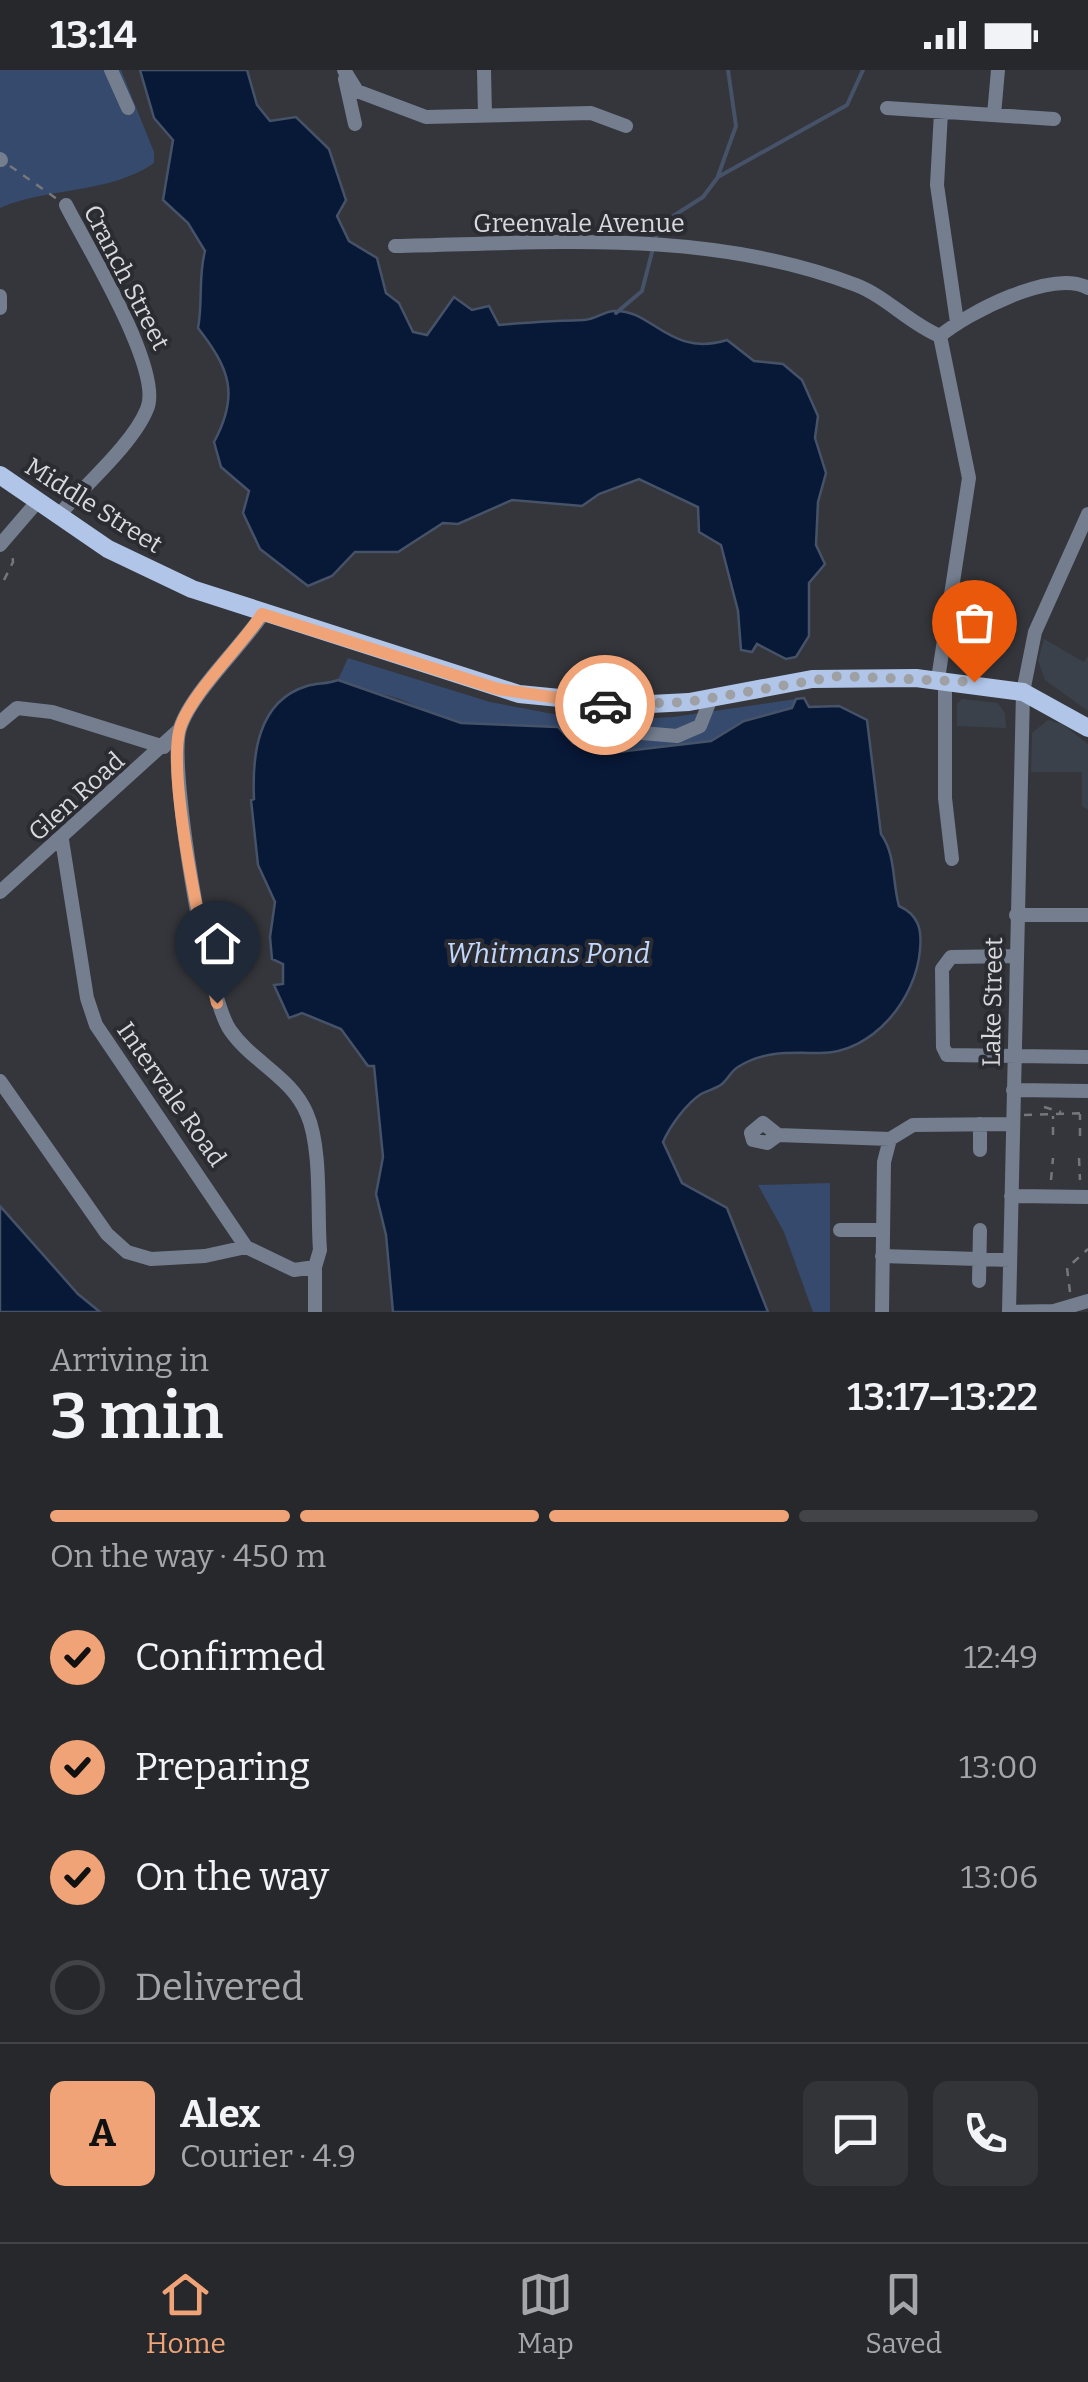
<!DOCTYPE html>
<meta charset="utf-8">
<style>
:root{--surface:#27282c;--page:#333438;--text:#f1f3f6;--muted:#a4a6a9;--line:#434448;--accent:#efa376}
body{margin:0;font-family:Bitter,serif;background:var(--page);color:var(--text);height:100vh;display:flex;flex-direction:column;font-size:38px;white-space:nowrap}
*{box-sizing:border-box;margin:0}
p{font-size:32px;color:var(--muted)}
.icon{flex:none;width:55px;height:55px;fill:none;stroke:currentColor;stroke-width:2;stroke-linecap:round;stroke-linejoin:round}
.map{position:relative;height:1242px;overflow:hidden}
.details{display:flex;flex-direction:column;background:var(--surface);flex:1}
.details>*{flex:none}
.pin{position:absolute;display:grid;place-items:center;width:85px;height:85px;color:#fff;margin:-102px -42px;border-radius:50% 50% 50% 0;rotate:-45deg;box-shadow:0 0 10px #0007}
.pin .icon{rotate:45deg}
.courier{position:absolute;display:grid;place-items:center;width:100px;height:100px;margin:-50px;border:8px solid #efa376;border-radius:50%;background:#fff;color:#222;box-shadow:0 2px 12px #0007}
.head em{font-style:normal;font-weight:600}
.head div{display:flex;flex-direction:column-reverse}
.head{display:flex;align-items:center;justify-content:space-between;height:170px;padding:0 50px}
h1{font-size:65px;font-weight:600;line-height:75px}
.bar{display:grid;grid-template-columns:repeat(4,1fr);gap:15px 10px;align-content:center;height:120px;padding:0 50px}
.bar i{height:12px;border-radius:8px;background:var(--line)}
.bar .selected{background:var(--accent)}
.bar p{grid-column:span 4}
.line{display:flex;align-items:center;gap:25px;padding:0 50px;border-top:2px solid var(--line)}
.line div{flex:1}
.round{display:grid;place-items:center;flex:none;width:105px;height:105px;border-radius:15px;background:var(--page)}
ol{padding:0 50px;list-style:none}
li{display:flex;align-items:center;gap:30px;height:110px}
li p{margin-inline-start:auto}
li .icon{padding:10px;border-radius:50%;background:var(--accent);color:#111;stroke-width:4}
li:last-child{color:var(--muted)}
li i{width:55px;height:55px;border:5px solid var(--line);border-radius:50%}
.status{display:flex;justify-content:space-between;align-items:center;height:70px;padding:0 50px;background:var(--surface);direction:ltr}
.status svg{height:28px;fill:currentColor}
.tab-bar{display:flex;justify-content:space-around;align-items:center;height:140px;border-top:2px solid var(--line);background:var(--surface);font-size:28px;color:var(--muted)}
.tab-bar a{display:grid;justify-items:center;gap:5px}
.tab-bar .selected{color:var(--accent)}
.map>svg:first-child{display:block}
.built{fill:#3b414b}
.green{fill:#364a6d}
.water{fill:#081837;stroke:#465268;stroke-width:2.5}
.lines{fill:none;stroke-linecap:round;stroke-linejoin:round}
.stream{stroke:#465268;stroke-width:4}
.path{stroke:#75777b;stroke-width:2.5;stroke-dasharray:8 8;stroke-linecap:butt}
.minor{stroke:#747e8f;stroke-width:14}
.major{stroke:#b0c5e8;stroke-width:18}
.done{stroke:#9ea0a4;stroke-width:10;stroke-dasharray:0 18}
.route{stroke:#efa376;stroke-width:12}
.labels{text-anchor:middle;stroke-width:8;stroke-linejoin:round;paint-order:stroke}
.street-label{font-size:25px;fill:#d7d9dc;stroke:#2a2c31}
.water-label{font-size:28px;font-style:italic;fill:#c1d7fd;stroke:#2a2c31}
</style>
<div class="status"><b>13:14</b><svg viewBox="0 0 49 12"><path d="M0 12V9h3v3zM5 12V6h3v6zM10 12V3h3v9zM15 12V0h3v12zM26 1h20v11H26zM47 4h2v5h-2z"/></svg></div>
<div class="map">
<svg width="1088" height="1242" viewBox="0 0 1088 1242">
<rect width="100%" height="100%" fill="#34363b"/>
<path class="built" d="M1044,569L1084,592L1088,586V641L1045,610L1038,590Z
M962,629L998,633L1005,643L1006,658L957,656V634Z
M1048,650L1062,654L1088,674V740L1082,736V702H1031L1032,663Z"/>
<path class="green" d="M0,0H121L154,82V93C110,124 47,117 0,138Z
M348,588L490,632L564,646L616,650L673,647L796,629L792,638L744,651L711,671L601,684C581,679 569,660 555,658C527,653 492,658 462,653C439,649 419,636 397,628C376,621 357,620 338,610Z
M830,1113V1242H813L784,1162L758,1115Z"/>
<path class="water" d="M140,0H247L257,35L270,51L296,47L329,79L346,130L337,146L349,171L377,188L386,223L399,233L413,262L427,265L454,227L472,240L489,236L499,255C528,252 555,251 584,250C594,250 603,242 613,241C652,238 669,288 727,270L754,291L783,294L802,310L818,346L815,368L826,403L818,432L816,475L825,494L809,513V566L796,587L786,589L757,574L752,582L741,580L738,541L721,475L699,462L698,437L639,409L599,424L582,436L512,430L458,454L443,453L398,482H355L332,506L308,516L260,479L243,443L249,421L221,397L214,372C240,324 229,298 198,258C203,232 198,207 205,181L188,153L163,130L173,70L154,48Z
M338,610L461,653L558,657L573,673L601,684L711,671L744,651L792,638L796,629L804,628L809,637L839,636L867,650L881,764C896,785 892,811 899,836C919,845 922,860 920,880C916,929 873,983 820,983C792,983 764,980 738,997C731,1001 728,1009 722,1014C716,1019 708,1020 701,1024C686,1034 670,1056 663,1072L682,1113L727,1138L768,1242H393L386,1165L376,1124L383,1087L374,996H368L341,959L302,943L289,948L274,915L283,914V894L272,889L270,867L275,832L258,795L251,730L254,729C252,686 257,631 307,616C317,613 328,614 338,610Z
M0,1136L78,1224L100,1242H0Z"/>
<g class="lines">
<path class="stream" d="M718,106L736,56L728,0
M616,243L642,221L659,155L703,127L718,107L847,35L863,0"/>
<path class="path" d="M10,96L57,129
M4,510L13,492L12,480
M1044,1037L1061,1042
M1024,1045L1088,1043
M1053,1065V1046
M1080,1066V1044
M1079,1088L1080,1110
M1051,1110L1053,1088
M1070,1222L1067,1198L1088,1179"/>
<path class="minor" d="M111,0L128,38
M344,0L357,21L426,47L591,43L626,56
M484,0L485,45
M345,9L355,54
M887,38L1054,49
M941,42L937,115L957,252
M994,45L998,0
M0,89L1,90
M395,176C551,173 707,158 856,215C887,227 910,254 940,266C967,243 1054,198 1088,218
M0,226V238
M58,446C84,416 133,374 147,339C164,301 86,175 66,135
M0,475L37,432
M938,609L969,408L940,266
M945,610V728L952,789
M606,635L607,649L618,661L677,666L700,656L711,628
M0,652L17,638L52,642L164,677
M62,770L87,928L96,955L246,1177
M0,822L179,660
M1016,845H1088
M1016,886L951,887L942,899L943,977L947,985L1088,987
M0,1011L107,1164L127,1182L151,1189L205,1186L246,1177L294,1200L315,1197L320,1180C317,1142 322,1078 307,1044C292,1007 252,992 230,960C206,925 170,704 179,662C187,627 242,576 263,544
M1013,1020L1088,1021
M980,1054V1080
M778,1065L763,1053L751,1063L753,1070L767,1073L778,1065L890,1069
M1011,1126L1088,1127
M840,1160H883
M882,1186L1010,1190
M979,1211L980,1160
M315,1242V1197
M882,1242L884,1092L890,1069L913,1055L1012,1054
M1009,1242L1023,622L1035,562L1088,444
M1009,1242L1054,1241L1088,1231"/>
<path class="major" d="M0,405L108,479L192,519L519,624L631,635L689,632L812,609L916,608L1023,622L1088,658"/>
</g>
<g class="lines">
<path class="done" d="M605,635L688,632L839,606L974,612"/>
<path class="route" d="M217,933C204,874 168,716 179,662C186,628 242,576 262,544L498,619L605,635"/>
</g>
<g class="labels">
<g class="street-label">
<text x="579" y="162">Greenvale Avenue</text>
<text transform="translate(127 207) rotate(63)" y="9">Cranch Street</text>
<text transform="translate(94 435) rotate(32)" y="9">Middle Street</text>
<text transform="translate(76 726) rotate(-42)" y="9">Glen Road</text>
<text transform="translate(992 932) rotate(-89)" y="9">Lake Street</text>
<text transform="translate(172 1024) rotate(55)" y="9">Intervale Road</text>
</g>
<g class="water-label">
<text x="548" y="893">Whitmans Pond</text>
</g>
</g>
</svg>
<div class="pin" style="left:974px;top:612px;background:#ea580c"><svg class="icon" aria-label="bag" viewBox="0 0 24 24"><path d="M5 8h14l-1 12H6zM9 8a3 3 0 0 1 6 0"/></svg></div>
<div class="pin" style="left:217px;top:933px;background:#1f2937"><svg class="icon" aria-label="home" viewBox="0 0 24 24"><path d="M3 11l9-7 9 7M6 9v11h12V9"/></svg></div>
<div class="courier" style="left:605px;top:635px"><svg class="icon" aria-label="car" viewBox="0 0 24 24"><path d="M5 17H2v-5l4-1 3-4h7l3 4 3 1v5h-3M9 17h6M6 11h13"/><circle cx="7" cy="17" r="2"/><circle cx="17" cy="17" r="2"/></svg></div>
</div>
<section class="details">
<div class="head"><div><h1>3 min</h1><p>Arriving in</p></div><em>13:17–13:22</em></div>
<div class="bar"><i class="selected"></i><i class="selected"></i><i class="selected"></i><i></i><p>On the way · 450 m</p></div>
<ol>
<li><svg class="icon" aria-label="check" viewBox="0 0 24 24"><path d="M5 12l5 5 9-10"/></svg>Confirmed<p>12:49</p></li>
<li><svg class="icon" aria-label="check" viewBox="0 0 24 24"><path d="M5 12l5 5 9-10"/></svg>Preparing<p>13:00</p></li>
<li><svg class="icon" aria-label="check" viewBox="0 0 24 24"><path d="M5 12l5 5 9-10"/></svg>On the way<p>13:06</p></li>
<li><i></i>Delivered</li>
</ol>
<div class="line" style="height:180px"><b class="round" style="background:var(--accent);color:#111">A</b><div><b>Alex</b><p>Courier · 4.9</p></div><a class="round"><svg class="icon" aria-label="chat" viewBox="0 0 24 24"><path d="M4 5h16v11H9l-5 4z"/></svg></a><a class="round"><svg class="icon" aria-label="phone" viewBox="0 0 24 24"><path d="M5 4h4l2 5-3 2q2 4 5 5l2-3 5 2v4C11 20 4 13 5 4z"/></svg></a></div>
</section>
<nav class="tab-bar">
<a class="selected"><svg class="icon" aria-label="home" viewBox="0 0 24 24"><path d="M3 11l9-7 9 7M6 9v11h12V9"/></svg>Home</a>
<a><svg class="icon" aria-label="map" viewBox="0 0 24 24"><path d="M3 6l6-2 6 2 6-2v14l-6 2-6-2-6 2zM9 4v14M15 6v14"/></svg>Map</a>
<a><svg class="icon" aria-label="saved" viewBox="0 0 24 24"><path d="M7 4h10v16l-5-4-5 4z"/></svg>Saved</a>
</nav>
